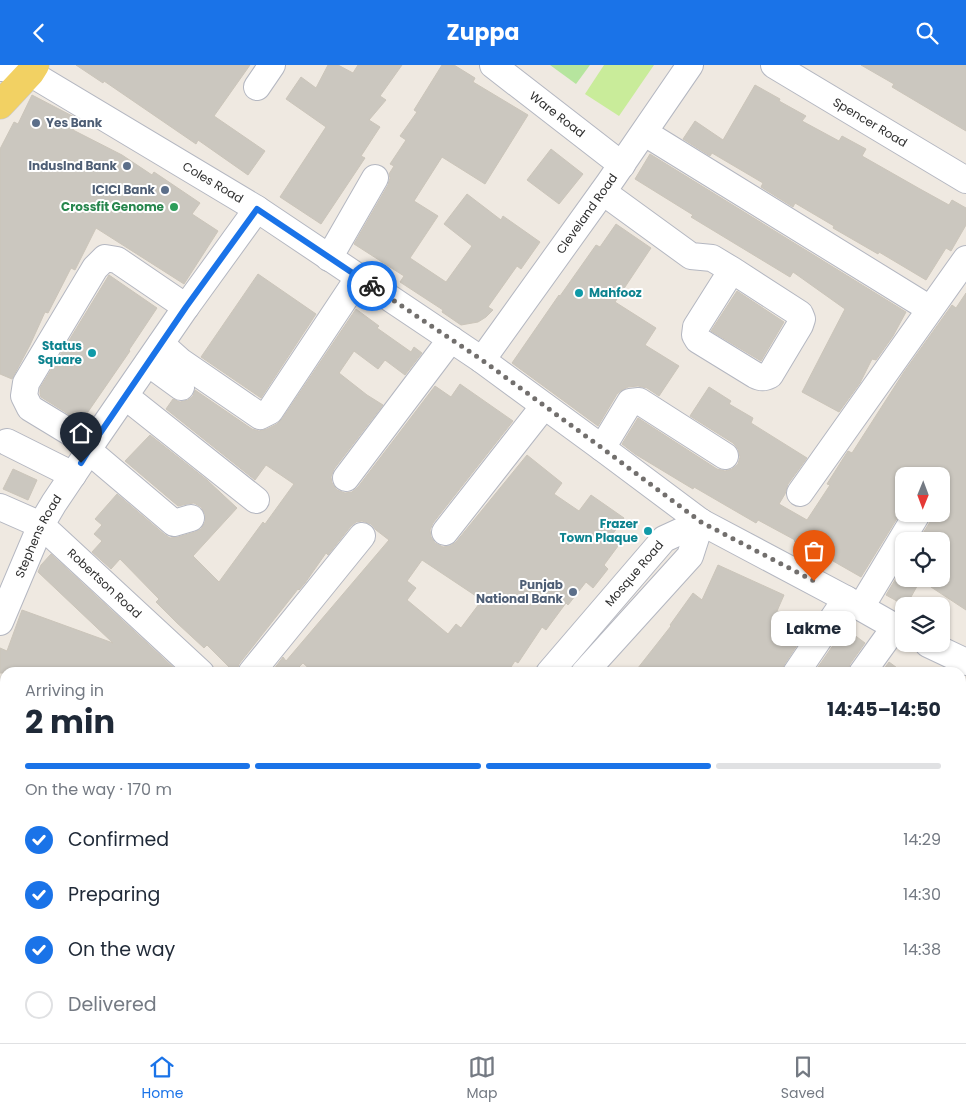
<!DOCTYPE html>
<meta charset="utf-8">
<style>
:root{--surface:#fff;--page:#f6f6f7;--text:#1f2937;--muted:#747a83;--line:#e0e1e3;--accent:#1a73e8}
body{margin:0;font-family:Poppins,sans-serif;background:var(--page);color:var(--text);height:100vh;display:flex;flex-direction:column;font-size:19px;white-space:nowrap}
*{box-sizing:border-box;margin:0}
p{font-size:16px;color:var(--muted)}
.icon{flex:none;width:28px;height:28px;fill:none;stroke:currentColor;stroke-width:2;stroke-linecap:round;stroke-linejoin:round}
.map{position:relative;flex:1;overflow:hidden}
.drawer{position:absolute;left:0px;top:602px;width:966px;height:376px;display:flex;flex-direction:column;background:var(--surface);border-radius:15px 15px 0 0;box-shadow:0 1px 4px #0004}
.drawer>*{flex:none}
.needle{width:32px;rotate:181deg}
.fabs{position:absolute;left:895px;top:402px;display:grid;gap:10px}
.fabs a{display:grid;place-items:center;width:55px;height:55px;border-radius:10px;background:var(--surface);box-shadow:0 1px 4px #0004;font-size:25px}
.pin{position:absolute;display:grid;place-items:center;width:42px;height:42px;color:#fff;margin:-51px -21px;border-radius:50% 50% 50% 0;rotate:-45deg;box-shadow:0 0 5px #0007}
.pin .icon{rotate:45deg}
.courier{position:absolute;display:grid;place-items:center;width:50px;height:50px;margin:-25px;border:4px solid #1a73e8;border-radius:50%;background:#fff;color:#222;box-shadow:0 1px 6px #0007}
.bubble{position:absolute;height:35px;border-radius:10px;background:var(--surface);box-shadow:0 1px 4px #0004;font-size:16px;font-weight:700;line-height:35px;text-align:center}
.head em{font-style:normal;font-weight:700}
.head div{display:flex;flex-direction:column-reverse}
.head{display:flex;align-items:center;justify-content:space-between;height:85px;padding:0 25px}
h1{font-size:32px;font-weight:700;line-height:38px}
.bar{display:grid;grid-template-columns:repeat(4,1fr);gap:8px 5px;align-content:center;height:60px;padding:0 25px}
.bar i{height:6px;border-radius:4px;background:var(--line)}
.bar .active{background:var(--accent)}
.bar p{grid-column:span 4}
ol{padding:0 25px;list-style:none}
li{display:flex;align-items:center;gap:15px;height:55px}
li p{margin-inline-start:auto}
li .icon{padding:5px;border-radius:50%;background:var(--accent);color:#fff;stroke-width:4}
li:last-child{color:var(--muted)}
li i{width:28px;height:28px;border:2px solid var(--line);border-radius:50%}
header{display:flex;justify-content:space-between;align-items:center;height:65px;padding:0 25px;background:var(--accent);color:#fff;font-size:22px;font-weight:700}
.menu{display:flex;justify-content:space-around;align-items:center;height:70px;border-top:1px solid var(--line);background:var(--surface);font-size:14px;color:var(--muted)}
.menu a{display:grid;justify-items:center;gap:2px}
.menu .active{color:var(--accent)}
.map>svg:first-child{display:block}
.green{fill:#b6e59e}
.pitch{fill:#c9ec9a}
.building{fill:#cbc7bf;stroke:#cbc5ba;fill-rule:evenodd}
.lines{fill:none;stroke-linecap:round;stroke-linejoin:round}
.minor-casing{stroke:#b4b7c1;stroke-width:28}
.major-casing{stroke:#c9c9c9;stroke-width:29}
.minor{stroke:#fff;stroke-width:26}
.major{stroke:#f2d163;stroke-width:28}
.done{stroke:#726f6d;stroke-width:5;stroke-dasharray:0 9}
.route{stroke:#1a73e8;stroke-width:6}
.service-dot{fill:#5c6f8a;stroke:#fff;stroke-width:2}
.leisure-dot{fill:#2e9e5b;stroke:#fff;stroke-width:2}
.culture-dot{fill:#0f9aa8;stroke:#fff;stroke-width:2}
.labels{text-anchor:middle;stroke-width:4;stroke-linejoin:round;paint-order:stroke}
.street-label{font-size:12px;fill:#2e2e2e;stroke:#fff}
.service-label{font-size:12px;font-weight:bold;fill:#4e5e75;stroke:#fff;text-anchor:end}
.leisure-label{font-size:12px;font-weight:bold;fill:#27864d;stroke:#fff;text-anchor:end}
.culture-label{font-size:12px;font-weight:bold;fill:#0d838f;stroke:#fff;text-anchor:end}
</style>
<header><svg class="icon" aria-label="back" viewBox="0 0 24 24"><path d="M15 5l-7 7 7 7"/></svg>Zuppa<svg class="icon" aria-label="search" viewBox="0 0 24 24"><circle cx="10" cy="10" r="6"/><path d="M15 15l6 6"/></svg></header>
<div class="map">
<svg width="966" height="978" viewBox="0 0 966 978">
<rect width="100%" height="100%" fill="#efe9e1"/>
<path class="green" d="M550,0H590L576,19Z"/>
<path class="pitch" d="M604,0H654L619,51L585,29Z"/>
<path class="building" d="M76,0H250L214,51L265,86L248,110L198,75L196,79L104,16L103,18Z
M328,0H338L353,8L358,0H402L380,31L386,35L369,55L380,62L361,91L365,93L321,159L280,132L326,62L286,34L301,12L316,23Z
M442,0H454L475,13L473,17L528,50L485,119L442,92L414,136L438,151L410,193L446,217L472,181L444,159L467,129L501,155L503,151L540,177L521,204L517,201L488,242L493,245L486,252L478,257L461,260L442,247L443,245L400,217L404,211L354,179L388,120L390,113L389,109L394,101L390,99L406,75L400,71L417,47L414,45Z
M861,0H966V66L892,22L894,19Z
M755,20L780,34L779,36L806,51L802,56L839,76L842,71L866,84L862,91L920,124L949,140L952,135L966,143V160L951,186L946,183L926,215L879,187L878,189L833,163L834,161L795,138L793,142L761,122L763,118L712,88L710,91L683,74L695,56L723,75Z
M32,30L78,54L73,65L122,90L152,110L154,107L200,138L192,149L218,166L184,219L96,163L75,205L71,203L48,248L45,247L30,280L12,314L0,309V84L14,57L18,59Z
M551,84L583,109L559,139L527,115Z
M650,89L906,247L893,271L876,295L872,294L860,318L839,347L802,327L845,244L793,207L790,212L691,152L693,150L635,114Z
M616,159L651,183L615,237L656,263L645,280L679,301L659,331L647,323L638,321L628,322L622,325L617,329L598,361L512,298L559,230L560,231L596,180L600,182Z
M258,209L316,249L261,333L201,292Z
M109,210L157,243L129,285L130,286L81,357L41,332L40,329V323Z
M737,226L784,257L761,296L711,266Z
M966,228V545L931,522L937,514H941V476H918L930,457L932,449H941V411H904V442L861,512L819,488L818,491L794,476L795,475L758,455L756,458L694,422L693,424L635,389L622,379L638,353L717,404L725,406L732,404L738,399L740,392L738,384L733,378L690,351L709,322L731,336L729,339L753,353L751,358L807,393L788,419L785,429L779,439L807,455L830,420L827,419L846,389L848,386L852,388L904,307L952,240L956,243Z
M356,244L379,261L377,263L411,287L414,282L422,288L405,310L385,295L378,304L354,286L339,308L367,330L383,340L334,404L331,412L332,418L337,425L345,428L352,427L358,422L435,321L451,332L460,319L513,356L433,458L430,465L431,472L435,478L443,482L450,481L456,477L527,390L562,418L554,429L579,446L591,430L624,453L612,470L621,477L604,500L608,504L593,523L586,517L568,540L566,538L546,565L542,562L518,598L515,596L507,608H314L303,598L296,605L298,608H271L283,592L286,596L389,475L376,465L371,459L362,456L356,457L351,461L328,490L326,488L305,518L299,525L298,524L239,599L236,608H235L207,580L204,583L177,558L156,537L159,534L120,494L111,504L92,487L102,476L94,469L102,460L95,454L117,429L164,469L170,473L178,472L195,467L201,464L205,457V449L201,442L194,438L187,439L178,441L125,396L150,370L207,415L237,443L193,491L219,517L263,457L265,459L294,419L266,400L255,415L166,344L173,334L180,337L188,335L193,331L195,325L252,364L259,366L267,364L277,359L282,354ZM422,495L482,535L461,563L456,559L448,569L407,535L416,523L407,516Z
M13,404L37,415L28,435L3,424Z
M51,489L175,604L172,608H0V583L7,586L22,545L113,578L38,507L41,500Z
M718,500L784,530L777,546L807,565L784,600L781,608H634L671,561L670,560L693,528L702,535Z
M904,500V514H921L906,541L886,530Z
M845,563L865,578L850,599L847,608H814Z
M889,597L904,608H881Z"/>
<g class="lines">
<defs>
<g id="minor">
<path id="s1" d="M493,0L622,100"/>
<path id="s2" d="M774,0L966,115"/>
<path id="s3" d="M0,3H17L30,8L257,144L482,295L602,383L701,457L846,534L904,567"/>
<path d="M257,22L272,0"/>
<path d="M645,68L930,244"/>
<path d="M603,127L691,191L712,193L732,205L696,262L695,270L698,275L755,310C761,313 764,313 770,310L800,260L802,254L800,249L732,205"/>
<path d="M329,193L375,113"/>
<path d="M161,279L180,296L260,351L270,346L359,212"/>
<path id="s4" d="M482,295L609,118L690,0"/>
<path d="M148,298L181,322"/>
<path d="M125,331L256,435"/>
<path d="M7,377L73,410"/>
<path d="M91,380L30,343L24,331L26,318L95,203L105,193L117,195L186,242"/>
<path d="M602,383L630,337L639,336L725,391"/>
<path d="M89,386L174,458L191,453"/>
<path d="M346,413L451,274"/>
<path d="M800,428L966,194"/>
<path id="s5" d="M0,442L41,460L201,608"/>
<path d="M445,467L544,341"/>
<path d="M861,542L917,449"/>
<path id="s6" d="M0,557L41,460L54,438L89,386L91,380L186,242L257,144"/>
<path d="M928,579L966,597"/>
<path d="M251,608L362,471"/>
<path id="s7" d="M549,608L664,474L701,457"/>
<path d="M584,608L690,491L701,457"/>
<path d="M796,608L846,534"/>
<path d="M862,608L895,562"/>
<path d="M961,804L966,797"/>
<path d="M961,890L966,892"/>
<path d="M0,943L5,945"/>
<path d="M961,972L966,975"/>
<path d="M59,974L67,978"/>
<path d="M595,974L599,978"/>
<path d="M293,978L296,974"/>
<path d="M681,978L684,974"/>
<path d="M858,978L861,974"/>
</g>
<path id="major" d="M0,40L30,8L35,0"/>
</defs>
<use href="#minor" class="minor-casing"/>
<use href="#major" class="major-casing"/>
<use href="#minor" class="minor"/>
<use href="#major" class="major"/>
</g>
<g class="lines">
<path class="done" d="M372,221L482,295L602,383L701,457L814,516"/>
<path class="route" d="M81,398L92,380L186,242L257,144L372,221"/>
</g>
<g class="service-dot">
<circle cx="36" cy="58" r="5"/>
<circle cx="127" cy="101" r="5"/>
<circle cx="165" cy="125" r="5"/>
<circle cx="573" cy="527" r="5"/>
</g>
<circle class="leisure-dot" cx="174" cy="142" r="5"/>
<g class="culture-dot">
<circle cx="579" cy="228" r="5"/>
<circle cx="92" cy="288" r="5"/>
<circle cx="648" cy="466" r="5"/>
</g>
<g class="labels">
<g class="street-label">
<text dy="4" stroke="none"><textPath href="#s1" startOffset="81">Ware Road</textPath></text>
<text dy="4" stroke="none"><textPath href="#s2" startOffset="112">Spencer Road</textPath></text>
<text dy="4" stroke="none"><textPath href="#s3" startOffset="244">Coles Road</textPath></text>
<text dy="4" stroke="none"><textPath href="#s4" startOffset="180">Cleveland Road</textPath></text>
<text dy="4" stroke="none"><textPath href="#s6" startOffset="94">Stephens Road</textPath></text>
<text dy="4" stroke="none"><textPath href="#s7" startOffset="131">Mosque Road</textPath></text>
<text dy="4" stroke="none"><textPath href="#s5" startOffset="131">Robertson Road</textPath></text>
</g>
<g class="service-label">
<text x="46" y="62" text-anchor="start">Yes Bank</text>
<text x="117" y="105">IndusInd Bank</text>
<text x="155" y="129">ICICI Bank</text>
<text x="563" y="524">Punjab<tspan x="563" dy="14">National Bank</tspan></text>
</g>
<g class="leisure-label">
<text x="164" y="146">Crossfit Genome</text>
</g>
<g class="culture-label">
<text x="589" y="232" text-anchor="start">Mahfooz</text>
<text x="82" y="285">Status<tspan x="82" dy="14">Square</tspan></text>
<text x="638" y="463">Frazer<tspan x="638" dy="14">Town Plaque</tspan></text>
</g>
</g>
</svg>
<div class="fabs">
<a><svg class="needle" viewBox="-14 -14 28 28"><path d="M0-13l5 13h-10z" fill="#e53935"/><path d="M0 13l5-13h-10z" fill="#747a83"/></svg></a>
<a><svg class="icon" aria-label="locate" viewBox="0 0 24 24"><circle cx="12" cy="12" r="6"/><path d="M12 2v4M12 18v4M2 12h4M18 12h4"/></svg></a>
<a><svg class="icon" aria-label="layers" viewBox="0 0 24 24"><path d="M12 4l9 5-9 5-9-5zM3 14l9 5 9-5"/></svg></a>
</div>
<div class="pin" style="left:814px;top:516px;background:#ea580c"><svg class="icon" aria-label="bag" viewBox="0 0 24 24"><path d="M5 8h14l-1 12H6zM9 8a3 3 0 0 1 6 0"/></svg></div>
<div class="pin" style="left:81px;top:398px;background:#1f2937"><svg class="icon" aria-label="home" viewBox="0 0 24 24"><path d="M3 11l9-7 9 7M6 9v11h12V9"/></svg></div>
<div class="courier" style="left:372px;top:221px"><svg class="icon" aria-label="bike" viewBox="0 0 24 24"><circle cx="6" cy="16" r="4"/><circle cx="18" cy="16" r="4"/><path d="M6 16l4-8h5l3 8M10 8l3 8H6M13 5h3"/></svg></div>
<div class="bubble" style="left:771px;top:546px;width:85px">Lakme</div>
<section class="drawer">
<div class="head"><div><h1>2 min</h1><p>Arriving in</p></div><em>14:45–14:50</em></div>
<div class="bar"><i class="active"></i><i class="active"></i><i class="active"></i><i></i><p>On the way · 170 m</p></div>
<ol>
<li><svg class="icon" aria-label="check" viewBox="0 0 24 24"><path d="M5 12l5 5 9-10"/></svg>Confirmed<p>14:29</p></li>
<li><svg class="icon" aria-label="check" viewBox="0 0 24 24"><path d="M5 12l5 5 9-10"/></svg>Preparing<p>14:30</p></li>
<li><svg class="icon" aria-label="check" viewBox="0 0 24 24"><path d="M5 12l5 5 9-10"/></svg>On the way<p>14:38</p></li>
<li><i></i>Delivered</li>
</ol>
</section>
</div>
<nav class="menu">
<a class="active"><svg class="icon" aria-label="home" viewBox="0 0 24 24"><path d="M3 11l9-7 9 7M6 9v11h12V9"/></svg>Home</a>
<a><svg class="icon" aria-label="map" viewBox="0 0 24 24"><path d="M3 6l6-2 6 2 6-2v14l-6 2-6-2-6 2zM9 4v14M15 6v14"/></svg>Map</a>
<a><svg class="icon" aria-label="saved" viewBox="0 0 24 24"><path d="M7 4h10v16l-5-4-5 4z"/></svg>Saved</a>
</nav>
